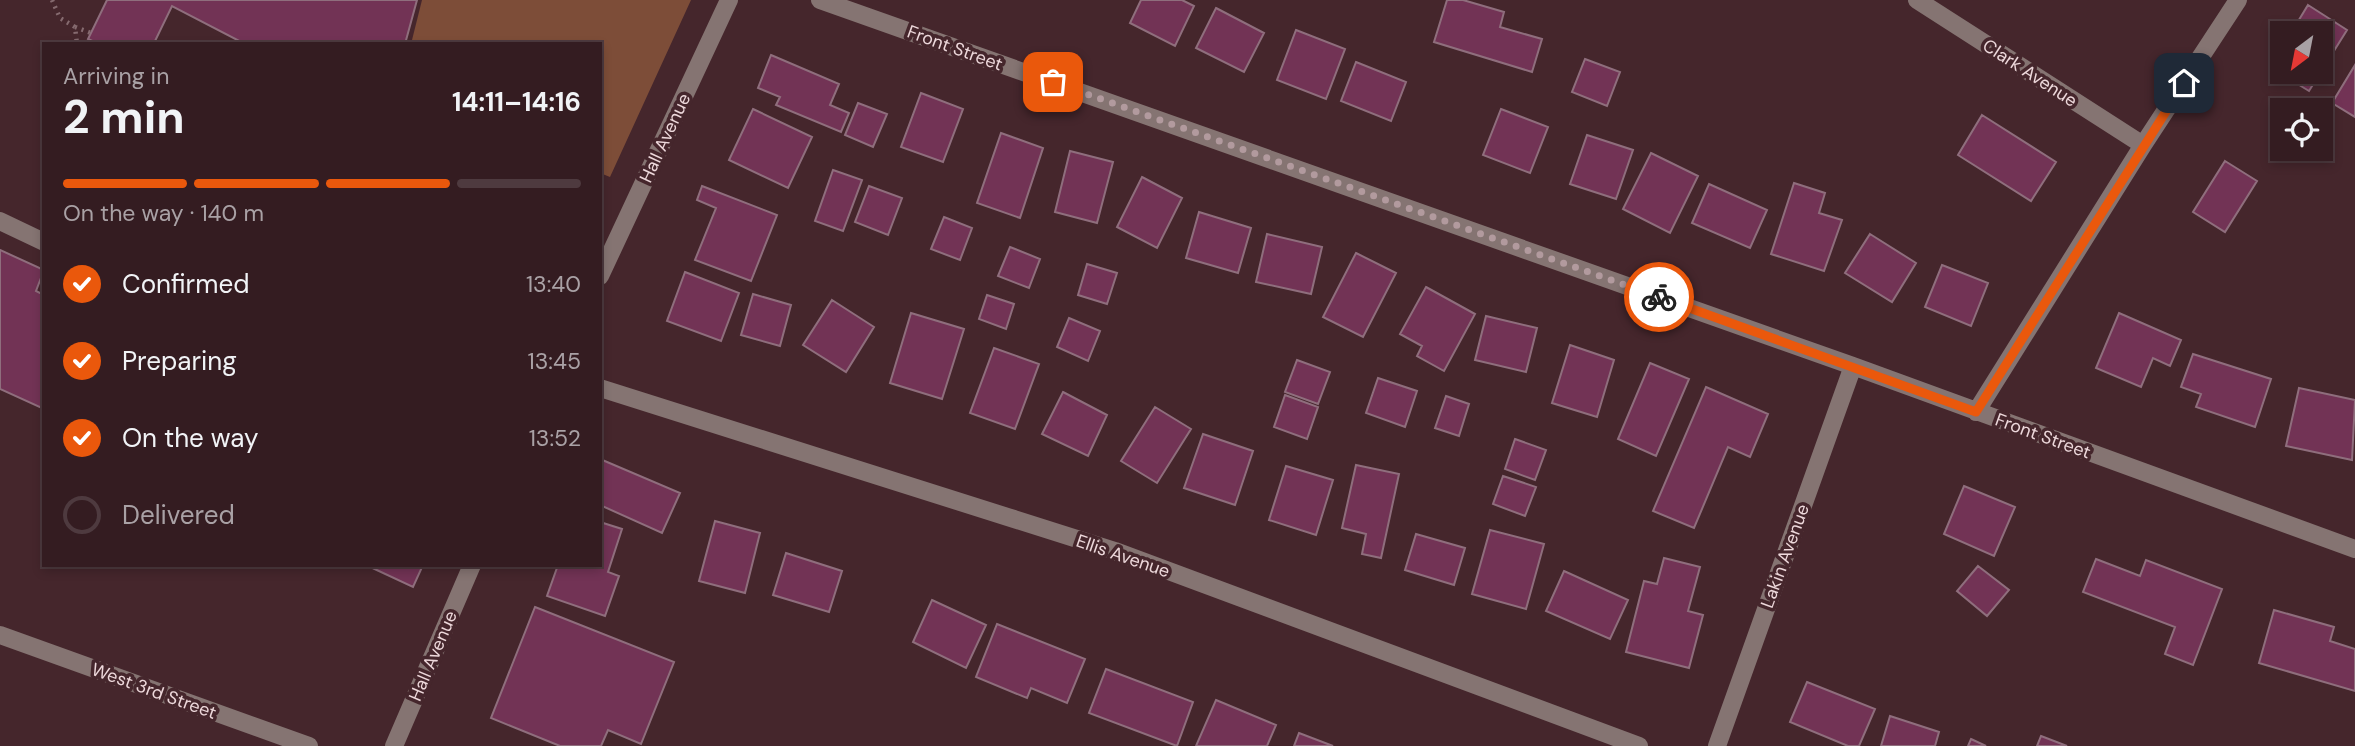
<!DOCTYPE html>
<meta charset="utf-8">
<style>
:root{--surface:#341c21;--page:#3f292e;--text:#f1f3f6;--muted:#a9a1a5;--line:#4e3a3f;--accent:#ea580c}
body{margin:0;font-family:"DM Sans",sans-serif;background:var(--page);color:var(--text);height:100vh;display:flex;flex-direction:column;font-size:26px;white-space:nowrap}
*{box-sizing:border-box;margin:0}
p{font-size:23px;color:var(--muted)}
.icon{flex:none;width:38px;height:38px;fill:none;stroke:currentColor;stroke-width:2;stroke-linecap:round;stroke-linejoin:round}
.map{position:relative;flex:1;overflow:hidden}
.sheet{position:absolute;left:42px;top:42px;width:560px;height:525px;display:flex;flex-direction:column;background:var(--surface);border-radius:0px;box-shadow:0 4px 10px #0003,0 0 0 2px var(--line)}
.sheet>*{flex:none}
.needle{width:46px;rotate:212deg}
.controls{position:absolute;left:2270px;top:21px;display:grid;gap:14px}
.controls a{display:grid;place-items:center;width:63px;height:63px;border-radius:0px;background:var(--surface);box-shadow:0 4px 10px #0003,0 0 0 2px var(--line);font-size:35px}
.pin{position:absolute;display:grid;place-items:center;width:60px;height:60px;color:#fff;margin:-30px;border-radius:14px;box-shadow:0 4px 10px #0006}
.courier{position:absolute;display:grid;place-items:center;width:70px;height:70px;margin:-35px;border:5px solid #ea580c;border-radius:50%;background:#fff;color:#222;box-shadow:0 2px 9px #0007}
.summary em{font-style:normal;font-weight:700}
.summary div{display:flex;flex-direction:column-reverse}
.summary{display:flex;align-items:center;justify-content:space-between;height:119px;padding:0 21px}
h1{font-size:46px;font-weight:700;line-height:52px}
.bar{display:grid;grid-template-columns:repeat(4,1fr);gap:10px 7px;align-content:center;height:84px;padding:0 21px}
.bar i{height:9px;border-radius:5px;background:var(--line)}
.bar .on{background:var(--accent)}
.bar p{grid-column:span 4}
ol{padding:0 21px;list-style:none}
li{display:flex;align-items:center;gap:21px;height:77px}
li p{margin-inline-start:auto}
li .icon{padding:7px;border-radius:50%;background:var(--accent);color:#fff;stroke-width:4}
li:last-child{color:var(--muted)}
li i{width:38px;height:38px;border:4px solid var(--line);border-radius:50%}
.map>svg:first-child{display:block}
.green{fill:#7d4d38}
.building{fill:#723355;stroke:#8f6e7d;stroke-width:2}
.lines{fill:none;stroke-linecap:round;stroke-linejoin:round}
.path{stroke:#856a6f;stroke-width:4.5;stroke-dasharray:2 5;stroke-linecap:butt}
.minor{stroke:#857472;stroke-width:18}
.done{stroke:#b29a9e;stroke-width:7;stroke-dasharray:0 12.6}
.route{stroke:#ea580c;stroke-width:9}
.labels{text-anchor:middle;stroke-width:7;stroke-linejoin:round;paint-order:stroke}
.street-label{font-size:18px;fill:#edd8db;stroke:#45262c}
</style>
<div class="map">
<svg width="2355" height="746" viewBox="0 0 2355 746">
<rect width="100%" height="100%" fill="#45262c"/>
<path class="green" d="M422,0H691L610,177L600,173V44H411Z"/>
<path class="building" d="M107,0H417L405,44H245L172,6L155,41L162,44H99L88,39Z
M1141,0H1182L1194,6L1175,46L1130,23Z
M1447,0H1463L1504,12L1500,27L1542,39L1532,72L1434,42Z
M2308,5L2347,30L2309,91L2270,67L2282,48V72H2320V33H2291Z
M1216,8L1264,33L1244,72L1196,48Z
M1296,30L1345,49L1326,99L1277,80Z
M771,55L839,84L830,105L849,113L841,132L776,105L780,97L758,88Z
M1585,59L1620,72L1607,106L1572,92Z
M1356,62L1406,82L1391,121L1341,101Z
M2355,65V117L2332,103Z
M921,93L963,109L943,162L901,147Z
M858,103L887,114L873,147L845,135Z
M753,109L812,137L788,188L729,160Z
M1501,109L1548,127L1530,173L1483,155Z
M1982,115L2056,162L2031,201L1958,155Z
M1001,133L1043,148L1020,218L977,203Z
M1587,135L1633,150L1616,199L1570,184Z
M1070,151L1113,162L1097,223L1055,212Z
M1651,153L1698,176L1670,233L1623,209Z
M2225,161L2257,181L2225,232L2193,212Z
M833,170L862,180L843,231L815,221Z
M1142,177L1182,198L1157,248L1117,227Z
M1794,183L1825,193L1819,213L1842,220L1824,271L1771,254Z
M1709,184L1767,210L1750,248L1692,223Z
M702,186L777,215L751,281L695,260L716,208L697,200Z
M869,186L902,198L888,235L855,222Z
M1199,212L1251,228L1238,273L1186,258Z
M944,217L972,228L960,260L931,249Z
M1267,234L1322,247L1311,294L1256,282Z
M1870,234L1916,263L1892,302L1845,273Z
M1010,247L1040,259L1029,288L998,276Z
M0,250L44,270L36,291L44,295V409L0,389Z
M1356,253L1396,273L1363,337L1323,317Z
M1087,264L1117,273L1107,304L1078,295Z
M1942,265L1988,283L1971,326L1925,307Z
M685,272L739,293L721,341L667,321Z
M1426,287L1475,314L1444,371L1417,356L1422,346L1400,334Z
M753,294L791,305L780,346L741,335Z
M987,295L1014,304L1006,329L979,319Z
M832,300L874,327L846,372L803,345Z
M911,313L964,329L942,399L890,383Z
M2119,313L2181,340L2170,366L2153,358L2141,387L2096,368Z
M1486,316L1537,328L1526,372L1475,360Z
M1069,318L1100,331L1088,361L1057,347Z
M1570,345L1614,360L1597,417L1552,403Z
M994,348L1039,364L1015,429L970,413Z
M2193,354L2271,379L2255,427L2196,407L2201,394L2181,387Z
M1297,360L1330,372L1318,404L1285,392Z
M1650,363L1689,379L1656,456L1618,439Z
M1378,378L1417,391L1405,427L1366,413Z
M1706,387L1768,414L1750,457L1728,447L1694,528L1653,511Z
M2299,388L2355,400L2352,460L2286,446Z
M1063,392L1107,415L1088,456L1042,434Z
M1285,395L1318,407L1307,439L1274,427Z
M1446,396L1469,404L1459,436L1435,428Z
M1155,407L1191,429L1157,483L1121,461Z
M1203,434L1253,451L1235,505L1184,488Z
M1515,439L1546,450L1535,480L1505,469Z
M600,459L680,493L662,533L600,505Z
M1356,465L1399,474L1381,558L1362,554L1366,534L1342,528Z
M1286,466L1333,480L1316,535L1269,520Z
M1503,476L1536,487L1525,516L1493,504Z
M1964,486L2015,507L1994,556L1944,534Z
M715,521L760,533L745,593L699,581Z
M600,522L622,529L608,572L619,576L605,616L547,596L558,565H600Z
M1490,530L1544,544L1526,609L1472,594Z
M1416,534L1465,548L1454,585L1405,570Z
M786,553L842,571L829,612L773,595Z
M1664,558L1700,567L1688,611L1703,615L1689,668L1626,652L1644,581L1657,584Z
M2096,559L2140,576L2146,560L2222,589L2193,665L2165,654L2175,627L2083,592Z
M366,565H423L413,587Z
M1978,566L2009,590L1987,616L1957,591Z
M1564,571L1628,600L1610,639L1546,611Z
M932,600L986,625L966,668L913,642Z
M535,607L674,662L641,744L608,730L601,746H560L491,718Z
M2274,610L2334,627L2330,641L2355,649V691L2259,663Z
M997,624L1085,659L1067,703L1031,688L1027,698L976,677Z
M1106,669L1193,702L1177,746L1089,713Z
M1807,682L1875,709L1859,746H1848L1790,722Z
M1216,700L1276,725L1267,746H1196Z
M1890,716L1939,732L1935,746H1881Z
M1299,733L1333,746H1294Z
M2041,736L2067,746H2037Z
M1971,739L1986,746H1968Z"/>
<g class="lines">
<path class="path" d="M52,0L60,18L75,27L77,44
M75,27L91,33"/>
<path class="minor" d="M820,0L1853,366L2355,549
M1917,0L2143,145
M0,221L44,242
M600,276L729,0
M600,388L1115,551L1639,746
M1976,412L2143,145L2238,0
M0,635L309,746
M394,746L472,565
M1717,746L1853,366"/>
</g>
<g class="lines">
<path class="done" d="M1053,82L1659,297"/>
<path class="route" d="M1659,297L1976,412L2184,83"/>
</g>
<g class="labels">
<g class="street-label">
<text transform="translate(955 48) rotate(20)" y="6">Front Street</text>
<text transform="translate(2030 73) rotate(33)" y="6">Clark Avenue</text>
<text transform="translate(665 138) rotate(-65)" y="6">Hall Avenue</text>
<text transform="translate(2043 436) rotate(20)" y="6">Front Street</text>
<text transform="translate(1123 556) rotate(19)" y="6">Ellis Avenue</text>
<text transform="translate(1785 556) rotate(-70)" y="6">Lakin Avenue</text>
<text transform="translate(433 656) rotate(-67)" y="6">Hall Avenue</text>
<text transform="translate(154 691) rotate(20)" y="6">West 3rd Street</text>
</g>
</g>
</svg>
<div class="controls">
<a><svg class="needle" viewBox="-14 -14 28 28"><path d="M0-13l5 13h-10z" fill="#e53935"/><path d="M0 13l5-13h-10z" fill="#a9a1a5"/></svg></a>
<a><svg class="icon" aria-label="locate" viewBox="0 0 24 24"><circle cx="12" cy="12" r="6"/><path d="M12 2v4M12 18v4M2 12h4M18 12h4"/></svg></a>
</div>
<div class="pin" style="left:1053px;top:82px;background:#ea580c"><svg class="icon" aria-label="bag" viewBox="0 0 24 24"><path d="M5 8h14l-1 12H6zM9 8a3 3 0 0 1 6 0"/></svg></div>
<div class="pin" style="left:2184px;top:83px;background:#1f2937"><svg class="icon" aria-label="home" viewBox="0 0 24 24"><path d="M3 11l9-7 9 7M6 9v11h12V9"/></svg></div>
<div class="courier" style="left:1659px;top:297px"><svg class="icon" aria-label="bike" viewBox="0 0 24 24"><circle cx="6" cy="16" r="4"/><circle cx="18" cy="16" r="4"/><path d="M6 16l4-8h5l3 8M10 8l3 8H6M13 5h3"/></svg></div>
<section class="sheet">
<div class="summary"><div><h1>2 min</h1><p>Arriving in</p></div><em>14:11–14:16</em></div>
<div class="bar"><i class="on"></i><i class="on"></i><i class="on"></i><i></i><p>On the way · 140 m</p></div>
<ol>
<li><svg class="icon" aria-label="check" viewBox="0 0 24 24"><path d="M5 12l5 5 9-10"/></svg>Confirmed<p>13:40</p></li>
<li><svg class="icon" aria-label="check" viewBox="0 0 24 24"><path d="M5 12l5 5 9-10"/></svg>Preparing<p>13:45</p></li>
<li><svg class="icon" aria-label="check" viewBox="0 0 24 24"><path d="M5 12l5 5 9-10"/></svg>On the way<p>13:52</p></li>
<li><i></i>Delivered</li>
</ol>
</section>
</div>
